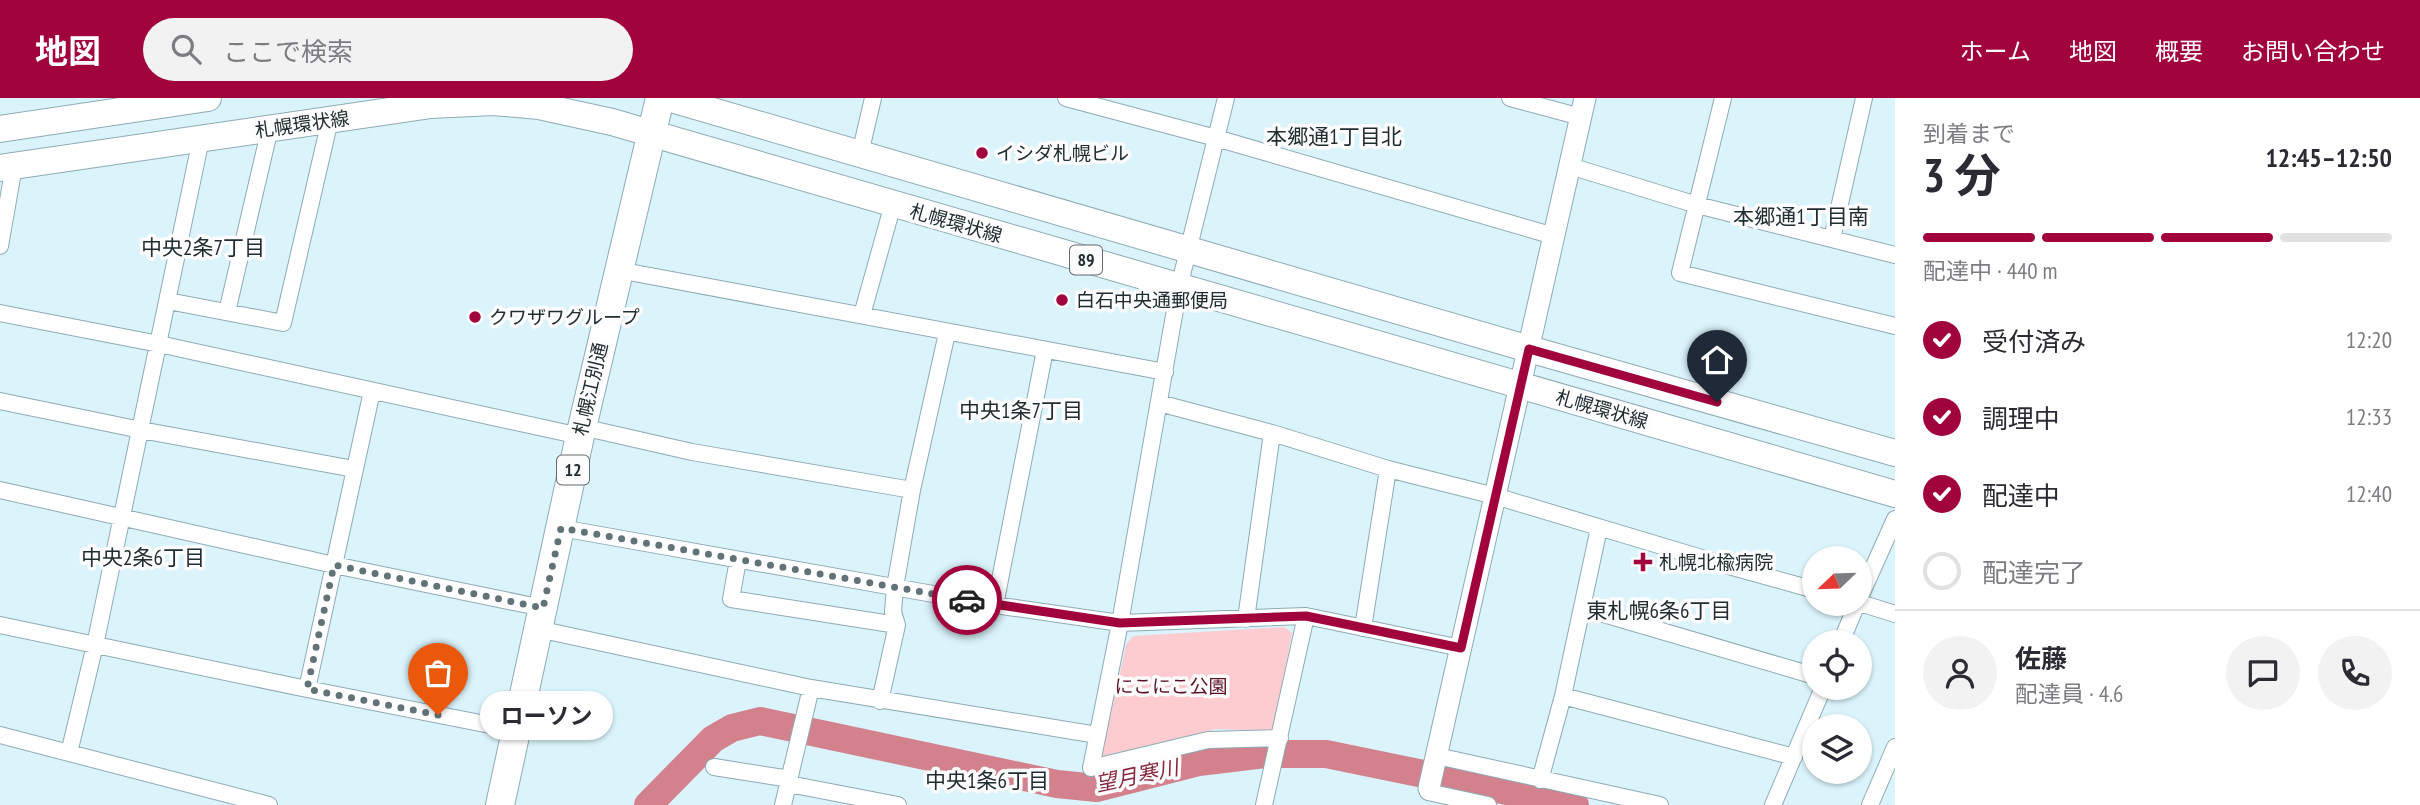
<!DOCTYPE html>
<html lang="ja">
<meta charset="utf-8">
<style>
:root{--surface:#fff;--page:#f2f2f3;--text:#2b2b33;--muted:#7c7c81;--line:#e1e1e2;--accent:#a1033c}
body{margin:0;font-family:"PT Sans Narrow","Noto Sans JP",sans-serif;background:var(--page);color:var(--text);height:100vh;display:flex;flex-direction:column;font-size:26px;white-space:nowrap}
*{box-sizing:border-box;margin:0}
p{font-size:23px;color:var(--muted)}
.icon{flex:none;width:38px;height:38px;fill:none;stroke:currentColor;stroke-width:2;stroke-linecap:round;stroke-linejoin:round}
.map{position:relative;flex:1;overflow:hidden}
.sheet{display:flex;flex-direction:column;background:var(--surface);width:525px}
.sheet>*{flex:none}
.needle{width:46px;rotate:247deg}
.tools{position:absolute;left:1802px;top:448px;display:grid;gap:14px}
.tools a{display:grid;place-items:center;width:70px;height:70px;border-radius:50%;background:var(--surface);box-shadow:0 2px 5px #0004;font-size:35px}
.pin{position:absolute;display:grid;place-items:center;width:60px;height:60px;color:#fff;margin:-72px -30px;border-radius:50% 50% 50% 0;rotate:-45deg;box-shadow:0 0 7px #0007}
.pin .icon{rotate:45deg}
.courier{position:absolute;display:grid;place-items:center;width:70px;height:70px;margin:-35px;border:5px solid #a1033c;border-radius:50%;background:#fff;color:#222;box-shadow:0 2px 9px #0007}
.bubble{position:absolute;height:49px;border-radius:24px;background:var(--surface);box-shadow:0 2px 5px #0004;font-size:23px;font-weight:700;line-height:49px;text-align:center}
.overview em{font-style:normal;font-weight:700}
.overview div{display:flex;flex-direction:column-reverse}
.overview{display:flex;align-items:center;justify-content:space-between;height:119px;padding:0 28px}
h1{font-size:46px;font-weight:700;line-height:52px}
.bar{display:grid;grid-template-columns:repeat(4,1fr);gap:10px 7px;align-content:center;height:84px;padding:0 28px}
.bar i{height:9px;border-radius:5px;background:var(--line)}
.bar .selected{background:var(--accent)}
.bar p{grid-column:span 4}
.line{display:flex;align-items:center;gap:18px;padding:0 28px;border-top:2px solid var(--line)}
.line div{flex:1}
.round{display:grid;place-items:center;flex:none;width:74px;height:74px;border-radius:37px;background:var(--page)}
ol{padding:0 28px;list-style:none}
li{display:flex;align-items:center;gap:21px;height:77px}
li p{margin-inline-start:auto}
li .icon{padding:7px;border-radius:50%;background:var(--accent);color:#fff;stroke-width:4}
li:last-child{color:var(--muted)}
li i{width:38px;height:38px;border:4px solid var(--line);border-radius:50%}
header{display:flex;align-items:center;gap:42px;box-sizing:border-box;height:98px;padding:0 35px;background:var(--accent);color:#fff}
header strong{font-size:33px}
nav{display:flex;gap:38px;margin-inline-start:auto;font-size:24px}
.search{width:490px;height:63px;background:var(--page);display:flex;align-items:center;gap:18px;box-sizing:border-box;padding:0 24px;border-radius:38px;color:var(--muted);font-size:26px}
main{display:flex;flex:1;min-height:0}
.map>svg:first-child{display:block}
.green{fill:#fcccd1}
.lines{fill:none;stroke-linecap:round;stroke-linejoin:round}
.river{stroke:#d3828d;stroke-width:28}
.minor-casing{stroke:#8dabb5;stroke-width:18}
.tertiary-casing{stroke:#8dabb5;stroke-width:23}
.primary-casing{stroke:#8dabb5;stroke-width:28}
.trunk-casing{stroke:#8dabb5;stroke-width:30}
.minor{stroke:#fff;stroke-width:16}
.tertiary{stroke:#fff;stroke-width:21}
.primary{stroke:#fff;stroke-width:26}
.trunk{stroke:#fff;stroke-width:28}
.done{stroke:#627378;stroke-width:7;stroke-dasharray:0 12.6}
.route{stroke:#a1033c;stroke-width:9}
.poi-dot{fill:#a1033c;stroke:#fcfcfc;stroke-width:2.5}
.labels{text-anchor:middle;stroke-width:7;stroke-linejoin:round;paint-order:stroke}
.shield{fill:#fcfcfc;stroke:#636b6e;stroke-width:2}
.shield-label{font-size:18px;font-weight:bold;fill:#212d31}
.street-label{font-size:19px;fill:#212d31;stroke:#fcfcfc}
.poi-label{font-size:19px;fill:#212d31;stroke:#fcfcfc;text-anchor:start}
.park-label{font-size:19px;fill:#5a1123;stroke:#fcfcfc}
.neighbourhood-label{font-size:21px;fill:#212d31;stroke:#fcfcfc}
.water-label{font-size:21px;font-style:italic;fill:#86263c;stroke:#fcfcfc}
</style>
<header>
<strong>地図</strong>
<div class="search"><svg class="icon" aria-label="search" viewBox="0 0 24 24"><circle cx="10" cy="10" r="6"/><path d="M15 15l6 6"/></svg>ここで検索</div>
<nav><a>ホーム</a><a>地図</a><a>概要</a><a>お問い合わせ</a></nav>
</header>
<main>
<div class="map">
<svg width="1895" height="707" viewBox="0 0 1895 707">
<rect width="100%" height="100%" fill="#dbf4fc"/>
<path class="green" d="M1284,529L1292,535L1273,633L1216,631L1101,661L1126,547L1133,538Z"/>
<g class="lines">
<path class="river" d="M648,707L713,641L732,630L760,623L1057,686L1097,690L1199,664L1265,656H1326L1575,707"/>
<defs>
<path id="minor" d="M1066,0L1216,40L1554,138
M1226,0L1179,189L1120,525L1091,670L1208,642L1280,640
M1510,0L1581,19
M1723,0L1680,175L1895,228
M860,56L873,0
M1570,68L1697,107L1895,157
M1832,141L1864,0
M0,148L14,68
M618,172L1165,274
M168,203L283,225L330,22
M227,214L270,30
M0,215L159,246L580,338
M862,217L893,106
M0,303L141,332L354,371
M1159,305L1272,335L1388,371L1495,398L1715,464
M582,329L692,354L912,392
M0,392L334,467L543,510
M561,430L995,507L1120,525L1306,518L1461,550
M738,462L731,501L897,527
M1725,467L1815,492
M1860,499L1895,421
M1860,505L1895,516
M995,507L1045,252
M1583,510L1815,578
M1246,521L1272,335
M0,527L307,591L516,632
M1363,530L1388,371
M538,531L811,590L1097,637
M1841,544L1857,506
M307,591L372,293
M1563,598L1794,659
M880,603L897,527L893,514L895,489L912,392L947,235
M0,637L269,707
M69,655L95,547L201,41
M1437,658L1660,707
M714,669L790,681
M1540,682L1563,598L1599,430
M789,686L898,707
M1429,690L1428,694L1488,707
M783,707L811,590
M1264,707L1306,518
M1773,707L1823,590
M1870,707L1895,649"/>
<path id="tertiary" d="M1429,690L1585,0"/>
<path id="primary" d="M668,0L1529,251L1895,355
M0,31L208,0
M0,70L431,7L493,4L539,8L612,24L1895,396"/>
<path id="trunk" d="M500,707L580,338L660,0"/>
</defs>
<use href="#minor" class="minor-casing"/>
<use href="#tertiary" class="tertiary-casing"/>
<use href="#primary" class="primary-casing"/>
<use href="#trunk" class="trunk-casing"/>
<use href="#minor" class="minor"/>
<use href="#tertiary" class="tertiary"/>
<use href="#primary" class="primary"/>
<use href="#trunk" class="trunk"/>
</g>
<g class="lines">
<path class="done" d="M438,617L307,591L334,467L543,510L561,430L967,502"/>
<path class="route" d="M967,502L1120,525L1306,518L1461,550L1529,251L1717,304"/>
</g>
<g class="poi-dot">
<circle cx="982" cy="55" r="7"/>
<circle cx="1062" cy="202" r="7"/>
<circle cx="475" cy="219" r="7"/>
<path d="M1639.5 453.5h7v7h7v7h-7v7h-7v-7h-7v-7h7z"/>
</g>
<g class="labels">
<g class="shield">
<rect x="1070" y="147.5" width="32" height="29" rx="5"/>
<rect x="557" y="357.5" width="32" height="29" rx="5"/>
</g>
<g class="shield-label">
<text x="1086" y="168">89</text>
<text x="573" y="378">12</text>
</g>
<g class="street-label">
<text transform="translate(302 26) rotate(-8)" y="7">札幌環状線</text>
<text transform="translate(956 125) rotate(16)" y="7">札幌環状線</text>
<text transform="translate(590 291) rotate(-77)" y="7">札幌江別通</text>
<text transform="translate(1602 311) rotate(16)" y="7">札幌環状線</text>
</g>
<g class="poi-label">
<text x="996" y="62">イシダ札幌ビル</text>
<text x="1076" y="209">白石中央通郵便局</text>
<text x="489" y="226">クワザワグループ</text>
<text x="1659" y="471">札幌北楡病院</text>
</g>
<g class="park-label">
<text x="1171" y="595">にこにこ公園</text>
</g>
<g class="neighbourhood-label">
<text x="1334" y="46">本郷通1丁目北</text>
<text x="1801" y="126">本郷通1丁目南</text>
<text x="203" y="157">中央2条7丁目</text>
<text x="1021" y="320">中央1条7丁目</text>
<text x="143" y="467">中央2条6丁目</text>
<text x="1659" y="520">東札幌6条6丁目</text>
<text x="987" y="690">中央1条6丁目</text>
</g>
<g class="water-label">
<text transform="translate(1137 678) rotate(-12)" y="7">望月寒川</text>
</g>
</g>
</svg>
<div class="tools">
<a><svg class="needle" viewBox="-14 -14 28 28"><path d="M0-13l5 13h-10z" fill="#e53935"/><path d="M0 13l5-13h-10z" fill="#7c7c81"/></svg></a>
<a><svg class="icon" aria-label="locate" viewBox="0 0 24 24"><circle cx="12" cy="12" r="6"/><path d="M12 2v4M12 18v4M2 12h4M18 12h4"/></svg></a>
<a><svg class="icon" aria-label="layers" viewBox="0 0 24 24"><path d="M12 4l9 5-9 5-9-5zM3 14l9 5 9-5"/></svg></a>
</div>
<div class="pin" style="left:438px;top:617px;background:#ea580c"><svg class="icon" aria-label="bag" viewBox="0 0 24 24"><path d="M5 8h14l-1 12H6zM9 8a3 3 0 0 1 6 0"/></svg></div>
<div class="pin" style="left:1717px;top:304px;background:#1f2937"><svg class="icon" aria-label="home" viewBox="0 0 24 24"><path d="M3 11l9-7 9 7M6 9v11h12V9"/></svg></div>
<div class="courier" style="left:967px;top:502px"><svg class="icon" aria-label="car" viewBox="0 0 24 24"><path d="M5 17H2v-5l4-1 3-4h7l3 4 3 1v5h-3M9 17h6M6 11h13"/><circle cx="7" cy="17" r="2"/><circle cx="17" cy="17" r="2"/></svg></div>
<div class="bubble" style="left:480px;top:593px;width:133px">ローソン</div>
</div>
<section class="sheet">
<div class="overview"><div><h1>3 分</h1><p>到着まで</p></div><em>12:45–12:50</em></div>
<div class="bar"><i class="selected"></i><i class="selected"></i><i class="selected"></i><i></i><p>配達中 · 440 m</p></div>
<ol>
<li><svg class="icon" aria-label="check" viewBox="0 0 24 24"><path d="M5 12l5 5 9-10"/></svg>受付済み<p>12:20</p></li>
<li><svg class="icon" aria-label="check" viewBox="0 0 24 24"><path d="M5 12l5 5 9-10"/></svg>調理中<p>12:33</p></li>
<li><svg class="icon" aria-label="check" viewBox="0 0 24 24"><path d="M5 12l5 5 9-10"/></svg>配達中<p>12:40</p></li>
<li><i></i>配達完了</li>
</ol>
<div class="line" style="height:126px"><a class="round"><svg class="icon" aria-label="person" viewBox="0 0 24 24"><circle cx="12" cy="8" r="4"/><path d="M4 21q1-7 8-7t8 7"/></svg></a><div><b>佐藤</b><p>配達員 · 4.6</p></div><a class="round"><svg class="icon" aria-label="chat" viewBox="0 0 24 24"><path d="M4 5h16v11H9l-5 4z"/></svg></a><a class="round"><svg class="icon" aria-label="phone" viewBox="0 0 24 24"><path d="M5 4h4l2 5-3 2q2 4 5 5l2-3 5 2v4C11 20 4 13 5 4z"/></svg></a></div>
</section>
</main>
